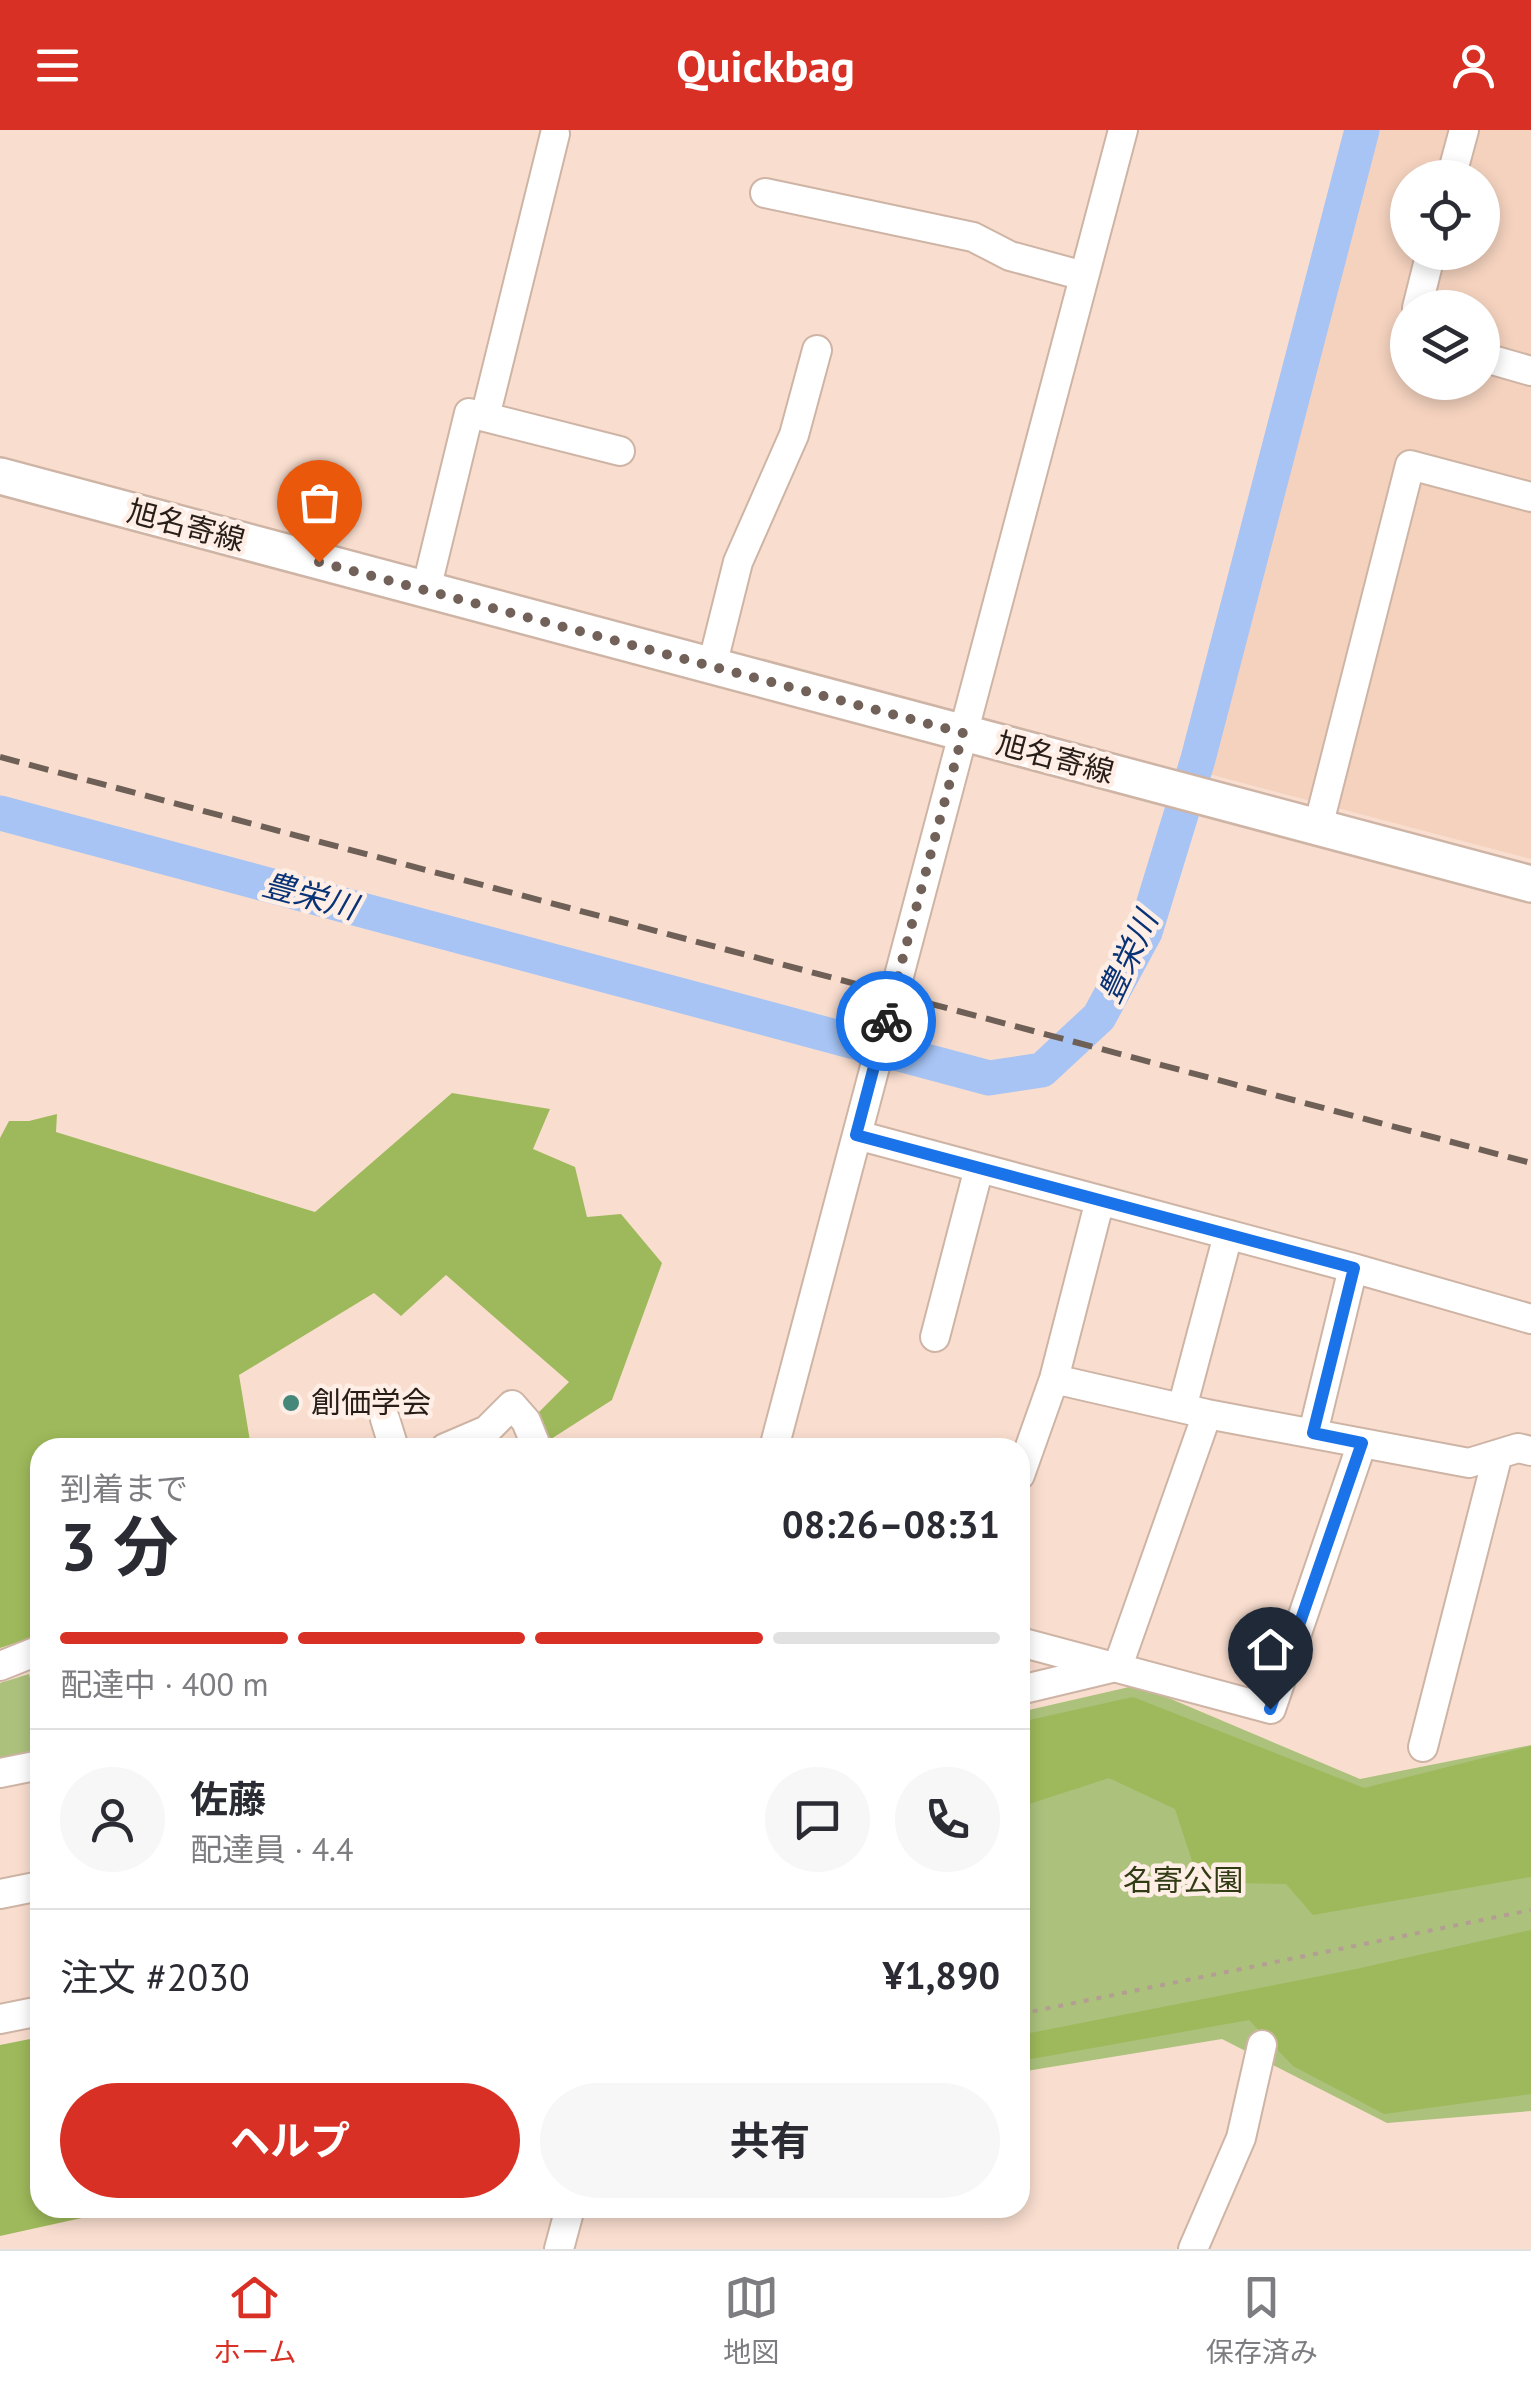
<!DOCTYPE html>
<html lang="ja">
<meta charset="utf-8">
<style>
:root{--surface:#fff;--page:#f7f7f7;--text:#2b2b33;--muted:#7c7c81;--line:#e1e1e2;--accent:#d93025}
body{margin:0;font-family:"PT Sans","Noto Sans JP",sans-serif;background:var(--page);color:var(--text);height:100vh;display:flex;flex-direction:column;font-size:38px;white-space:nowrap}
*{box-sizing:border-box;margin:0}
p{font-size:32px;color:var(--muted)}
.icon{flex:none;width:55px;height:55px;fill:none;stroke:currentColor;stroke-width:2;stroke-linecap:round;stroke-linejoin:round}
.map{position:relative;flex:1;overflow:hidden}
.sheet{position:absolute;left:30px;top:1308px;width:1000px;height:780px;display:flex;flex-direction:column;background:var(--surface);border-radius:30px;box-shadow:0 5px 15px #0003}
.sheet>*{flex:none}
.buttons{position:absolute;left:1390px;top:30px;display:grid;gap:20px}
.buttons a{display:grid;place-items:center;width:110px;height:110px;border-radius:50%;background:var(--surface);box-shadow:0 5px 15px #0003;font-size:50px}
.pin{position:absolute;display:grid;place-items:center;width:85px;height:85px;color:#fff;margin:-102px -42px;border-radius:50% 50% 50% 0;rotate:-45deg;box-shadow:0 0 10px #0007}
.pin .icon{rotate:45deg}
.courier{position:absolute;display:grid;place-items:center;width:100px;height:100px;margin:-50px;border:8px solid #1a73e8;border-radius:50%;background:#fff;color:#222;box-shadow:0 2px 12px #0007}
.summary em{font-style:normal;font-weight:700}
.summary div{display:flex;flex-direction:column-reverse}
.summary{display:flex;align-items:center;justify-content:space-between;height:170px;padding:0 30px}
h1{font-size:65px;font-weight:700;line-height:75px}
.bar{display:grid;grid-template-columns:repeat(4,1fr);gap:15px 10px;align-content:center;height:120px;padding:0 30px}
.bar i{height:12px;border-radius:8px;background:var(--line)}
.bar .active{background:var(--accent)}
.bar p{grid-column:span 4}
.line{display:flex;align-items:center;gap:25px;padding:0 30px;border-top:2px solid var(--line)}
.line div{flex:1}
.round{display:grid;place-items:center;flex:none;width:105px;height:105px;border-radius:52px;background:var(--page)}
.cta{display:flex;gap:20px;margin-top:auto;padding:20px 30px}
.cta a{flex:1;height:115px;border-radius:60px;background:var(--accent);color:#fff;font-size:40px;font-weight:700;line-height:115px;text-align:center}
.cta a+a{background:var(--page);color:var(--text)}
header{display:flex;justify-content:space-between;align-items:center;height:130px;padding:0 30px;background:var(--accent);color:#fff;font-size:45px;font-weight:700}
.tab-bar{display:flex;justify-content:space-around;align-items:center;height:140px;border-top:2px solid var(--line);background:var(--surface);font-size:28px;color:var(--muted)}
.tab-bar a{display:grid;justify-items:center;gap:5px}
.tab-bar .active{color:var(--accent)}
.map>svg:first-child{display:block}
.built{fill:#f4d2be;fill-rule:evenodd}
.green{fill:#abc17c}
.forest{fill:#9eb95b}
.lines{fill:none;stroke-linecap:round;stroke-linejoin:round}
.river{stroke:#a7c4f4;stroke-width:35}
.minor-casing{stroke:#ceb4a5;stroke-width:32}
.major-casing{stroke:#ceb4a5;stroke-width:40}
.path{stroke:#b49e93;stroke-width:4;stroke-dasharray:5 8;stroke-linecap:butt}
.minor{stroke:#fff;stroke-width:28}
.major{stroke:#fff;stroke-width:35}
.rail{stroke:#6f6057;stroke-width:6;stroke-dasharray:20 10;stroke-linecap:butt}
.done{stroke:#716159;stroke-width:10;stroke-dasharray:0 18}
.route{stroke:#1a73e8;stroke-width:12}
.poi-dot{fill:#458879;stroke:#ffeee5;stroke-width:4}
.labels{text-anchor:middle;stroke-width:9;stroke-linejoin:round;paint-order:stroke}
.street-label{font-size:30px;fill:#281e19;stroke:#ffeee5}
.poi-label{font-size:30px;fill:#281e19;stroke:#ffeee5;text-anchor:start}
.park-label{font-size:30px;fill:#313c15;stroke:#ffeee5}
.water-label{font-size:32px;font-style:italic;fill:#083376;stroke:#ffeee5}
</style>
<header><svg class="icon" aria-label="menu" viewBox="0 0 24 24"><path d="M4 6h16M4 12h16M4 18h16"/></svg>Quickbag<svg class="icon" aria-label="person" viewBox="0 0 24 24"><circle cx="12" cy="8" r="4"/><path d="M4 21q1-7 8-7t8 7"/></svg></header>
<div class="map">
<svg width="1531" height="2119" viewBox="0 0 1531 2119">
<rect width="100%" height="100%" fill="#f9decf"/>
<path class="built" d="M1373,0H1531V729L1205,643ZM1408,48H1482V122H1408ZM1408,178H1482V252H1408Z"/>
<path class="green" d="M29,1544L40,1594V1619L0,1628V1553Z
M1138,1555L1360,1649L1531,1615V1981L1387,1993L1222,1909L1020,1942V1582Z"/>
<path class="forest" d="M452,963L550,979L533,1019L575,1037L587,1087L621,1084L662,1133L612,1270L551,1309L534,1287L569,1252L446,1145L401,1186L374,1163L239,1245L251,1317L40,1318V1505L0,1518V1008L9,991H29L57,984L56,1002L315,1082Z
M1133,1567L1364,1658L1531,1616V1747L1313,1785L1286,1754L1199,1752L1175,1679L1109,1648L1020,1677V1592Z
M1531,1800V1964L1384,1984L1293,1936L1249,1890L1020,1931V1905L1356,1839Z
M40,1907V2078H127L0,2106V1915Z"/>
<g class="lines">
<path class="river" d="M0,683L989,948L1042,940L1099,887L1145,802L1198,629L1362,0"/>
<defs>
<path id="minor" d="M555,4L485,287L620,321
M1451,48L1464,0
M765,63L973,107L1010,126L1084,146
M1417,178L1431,122
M1482,227L1531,241
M426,460L469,283L485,287
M712,536L738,432L794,305L817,220
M1318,697L1410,335L1531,367
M857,1005L1353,1138L1531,1189
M935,1207L979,1038
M1054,1249L1207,1284L1469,1333L1518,1318L1531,1321
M1182,1278L1228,1105
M385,1289L394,1318
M1313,1303L1353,1138
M445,1318L487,1300L512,1275L526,1291L537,1318
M774,1318L1123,0
M1020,1345L1054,1249L1100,1070
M1020,1512L1271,1579L1362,1313
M0,1536L40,1520
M1118,1536L1207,1284
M1020,1560L1112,1538
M1423,1617L1498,1324
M0,1643L40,1635
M0,1764L40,1756
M0,1889L40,1881
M559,2119L570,2078
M1193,2119L1241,2008L1262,1915"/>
<path id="major" d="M0,346L1531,754"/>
</defs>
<use href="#minor" class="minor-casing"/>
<use href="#major" class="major-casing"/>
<path class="path" d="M1020,1884L1531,1780"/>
<use href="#minor" class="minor"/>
<use href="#major" class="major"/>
<path class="rail" d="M0,627L1531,1033"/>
</g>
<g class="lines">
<path class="done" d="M319,432L963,603L886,891"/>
<path class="route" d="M886,891L856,1005L1354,1138L1313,1303L1362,1313L1270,1579"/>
</g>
<circle class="poi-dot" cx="291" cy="1273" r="10"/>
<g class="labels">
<g class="street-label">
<text transform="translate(186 396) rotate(15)" y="10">旭名寄線</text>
<text transform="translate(1055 628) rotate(15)" y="10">旭名寄線</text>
</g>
<g class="poi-label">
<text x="311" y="1283">創価学会</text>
</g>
<g class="park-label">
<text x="1183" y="1761">名寄公園</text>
</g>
<g class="water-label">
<text transform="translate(310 766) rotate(15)" y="11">豊栄川</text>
<text transform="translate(1128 827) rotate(-65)" y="11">豊栄川</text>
</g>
</g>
</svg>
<div class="buttons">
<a><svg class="icon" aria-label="locate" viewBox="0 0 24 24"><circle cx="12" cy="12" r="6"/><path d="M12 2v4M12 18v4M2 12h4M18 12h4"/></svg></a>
<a><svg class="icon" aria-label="layers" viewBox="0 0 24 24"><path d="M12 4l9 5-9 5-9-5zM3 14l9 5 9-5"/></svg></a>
</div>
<div class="pin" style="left:319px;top:432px;background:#ea580c"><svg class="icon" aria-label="bag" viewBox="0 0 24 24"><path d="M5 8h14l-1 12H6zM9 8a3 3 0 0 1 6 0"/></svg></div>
<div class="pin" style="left:1270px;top:1579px;background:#1f2937"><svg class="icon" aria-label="home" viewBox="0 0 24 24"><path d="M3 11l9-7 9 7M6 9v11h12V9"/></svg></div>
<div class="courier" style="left:886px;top:891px"><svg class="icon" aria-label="bike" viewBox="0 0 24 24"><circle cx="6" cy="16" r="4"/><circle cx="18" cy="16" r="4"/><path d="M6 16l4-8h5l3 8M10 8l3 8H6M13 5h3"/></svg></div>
<section class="sheet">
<div class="summary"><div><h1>3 分</h1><p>到着まで</p></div><em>08:26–08:31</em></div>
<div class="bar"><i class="active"></i><i class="active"></i><i class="active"></i><i></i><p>配達中 · 400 m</p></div>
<div class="line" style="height:180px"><a class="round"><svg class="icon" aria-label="person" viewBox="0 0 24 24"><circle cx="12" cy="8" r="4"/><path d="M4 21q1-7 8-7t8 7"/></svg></a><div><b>佐藤</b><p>配達員 · 4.4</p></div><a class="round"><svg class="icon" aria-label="chat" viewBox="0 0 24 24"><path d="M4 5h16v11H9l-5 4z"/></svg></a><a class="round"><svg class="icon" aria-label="phone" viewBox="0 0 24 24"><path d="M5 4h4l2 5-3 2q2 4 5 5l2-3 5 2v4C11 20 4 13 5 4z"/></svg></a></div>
<div class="line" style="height:130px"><div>注文 #2030</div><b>¥1,890</b></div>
<div class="cta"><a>ヘルプ</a><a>共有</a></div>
</section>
</div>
<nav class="tab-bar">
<a class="active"><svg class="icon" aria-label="home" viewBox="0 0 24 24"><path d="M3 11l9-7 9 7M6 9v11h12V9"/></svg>ホーム</a>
<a><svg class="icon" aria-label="map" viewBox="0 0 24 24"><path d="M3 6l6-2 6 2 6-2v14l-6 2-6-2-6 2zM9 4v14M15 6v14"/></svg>地図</a>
<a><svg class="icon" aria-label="saved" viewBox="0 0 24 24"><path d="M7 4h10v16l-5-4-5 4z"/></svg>保存済み</a>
</nav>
